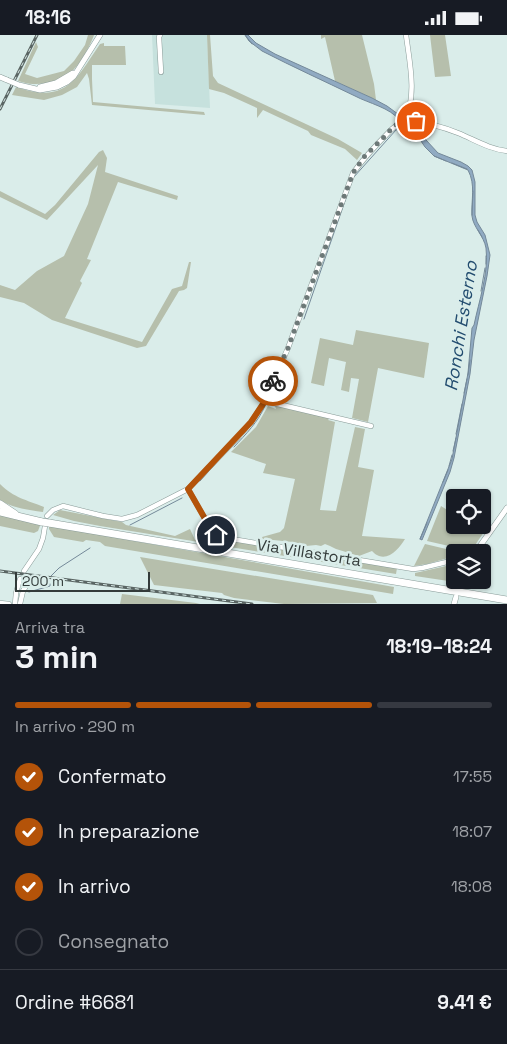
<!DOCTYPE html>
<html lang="it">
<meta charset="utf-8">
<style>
:root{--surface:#171b24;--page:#20242c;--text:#f1f3f6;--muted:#9ea1a6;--line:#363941;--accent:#b45309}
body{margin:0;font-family:"Space Grotesk",sans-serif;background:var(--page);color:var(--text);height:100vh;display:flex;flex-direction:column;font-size:19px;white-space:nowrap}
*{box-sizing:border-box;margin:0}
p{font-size:16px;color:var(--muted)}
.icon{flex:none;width:28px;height:28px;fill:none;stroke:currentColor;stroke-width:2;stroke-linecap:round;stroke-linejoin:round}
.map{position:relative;height:569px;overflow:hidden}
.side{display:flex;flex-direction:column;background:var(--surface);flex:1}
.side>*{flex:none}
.controls{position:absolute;left:446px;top:454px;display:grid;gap:10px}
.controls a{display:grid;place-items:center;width:45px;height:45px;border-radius:5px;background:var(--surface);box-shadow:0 1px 4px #0004;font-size:25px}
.scale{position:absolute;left:15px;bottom:12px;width:135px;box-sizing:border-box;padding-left:5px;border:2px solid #333b3a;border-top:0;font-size:14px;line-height:18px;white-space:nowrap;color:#333b3a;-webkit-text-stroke:4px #daedea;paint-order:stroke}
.pin{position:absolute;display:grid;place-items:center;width:42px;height:42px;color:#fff;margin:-21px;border:2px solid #fff;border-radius:50%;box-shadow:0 1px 5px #0007}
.courier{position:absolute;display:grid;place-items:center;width:50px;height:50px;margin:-25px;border:4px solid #b45309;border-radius:50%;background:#fff;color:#222;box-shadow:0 1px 6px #0007}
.headline em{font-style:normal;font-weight:700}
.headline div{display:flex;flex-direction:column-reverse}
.headline{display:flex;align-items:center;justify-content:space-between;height:85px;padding:0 15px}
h1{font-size:32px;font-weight:700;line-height:38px}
.bar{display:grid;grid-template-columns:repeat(4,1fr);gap:8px 5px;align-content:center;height:60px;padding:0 15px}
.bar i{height:6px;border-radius:4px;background:var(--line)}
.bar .current{background:var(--accent)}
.bar p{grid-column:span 4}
.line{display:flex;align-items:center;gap:12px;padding:0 15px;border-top:1px solid var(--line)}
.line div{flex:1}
ol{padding:0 15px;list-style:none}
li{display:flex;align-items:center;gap:15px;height:55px}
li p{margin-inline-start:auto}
li .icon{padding:5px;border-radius:50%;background:var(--accent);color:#fff;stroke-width:4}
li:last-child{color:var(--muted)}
li i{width:28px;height:28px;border:2px solid var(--line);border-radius:50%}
.status{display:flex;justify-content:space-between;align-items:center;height:35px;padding:0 25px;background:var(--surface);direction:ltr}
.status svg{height:14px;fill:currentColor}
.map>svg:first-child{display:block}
.built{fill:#c6e1dd}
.green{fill:#b6bfac}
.water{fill:#90aac2;stroke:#748999}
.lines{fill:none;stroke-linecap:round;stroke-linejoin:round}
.stream{stroke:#748999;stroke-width:1}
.minor-casing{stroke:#899b98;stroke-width:5.5}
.tertiary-casing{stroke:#899b98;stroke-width:6}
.trunk-casing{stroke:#899b98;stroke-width:8}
.minor{stroke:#fff;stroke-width:4.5}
.tertiary{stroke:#fff;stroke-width:5}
.trunk{stroke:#fff;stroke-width:7}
.rail-casing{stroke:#5a6563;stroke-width:3}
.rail{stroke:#daedea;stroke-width:1;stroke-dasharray:4;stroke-linecap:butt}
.tertiary-bridge-casing{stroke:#899b98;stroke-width:6;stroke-linecap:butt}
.trunk-bridge-casing{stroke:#899b98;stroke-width:8;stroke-linecap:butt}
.tertiary-bridge{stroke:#fff;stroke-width:5}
.trunk-bridge{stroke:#fff;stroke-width:7}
.done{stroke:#6d7978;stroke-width:5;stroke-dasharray:0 9}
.route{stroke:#b45309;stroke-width:6}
.labels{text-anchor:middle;stroke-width:5;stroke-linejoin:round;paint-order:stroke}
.street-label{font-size:16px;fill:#333b3a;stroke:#daedea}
.water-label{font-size:18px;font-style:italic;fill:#224c6f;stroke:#daedea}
</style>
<div class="status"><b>18:16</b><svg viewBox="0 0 49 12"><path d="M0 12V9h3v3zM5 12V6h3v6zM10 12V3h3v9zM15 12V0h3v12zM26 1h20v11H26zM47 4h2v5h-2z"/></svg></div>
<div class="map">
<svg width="507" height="569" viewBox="0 0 507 569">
<rect width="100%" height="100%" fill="#daedea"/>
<path class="built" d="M152,0H207L210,73L155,69Z"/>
<path class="green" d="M88,0H94C90,11 80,30 71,37C61,44 46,50 33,49C28,49 23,47 18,46L36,7L38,12L25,39L37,43L64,36L74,26L85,10Z
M207,0H210L213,41L218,48L338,104L362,118L357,125L345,114L311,100L308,96L263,75L257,83V73L224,58L209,54Z
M321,0H362L374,49L376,65L335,46L325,2L321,4Z
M430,0H445L451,41L435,42Z
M104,8V11H125L126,30H92V44L93,67L204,77L205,80L92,70L89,44L87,38L77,52L62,60L44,65L12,60L16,52C65,69 75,46 100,9Z
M103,115L107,123L105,137L178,161L177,165L118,147L87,224L91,225L80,246L82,248L65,283L142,307L172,254L182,251L189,227H191L187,253L184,255L179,256L146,311L137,313L52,285L24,268L0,262V250L15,255L37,236L64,221L88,169L98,130L47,185L0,162V156L45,179L55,170L99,117Z
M356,295L429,308L424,343L378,333L368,387L352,383L359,344L351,343L349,357L341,355L346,327L329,323L324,351L311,348L320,303L353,310Z
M268,371L276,374L275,371C293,373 312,380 330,383L328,385L335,387L320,475L336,476L355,392L365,394L358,432L374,435L362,501L405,504C400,512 390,525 379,521C376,520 374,518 372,516L359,521L336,514L330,511L325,509L321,511L316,510L306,511L293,507L263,504L262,502L280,497L284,493L295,444L263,438L266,429L231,417L256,392Z
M0,449C14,463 27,465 44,472L43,477C28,475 13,473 0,465Z
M441,471L455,480V490H472L484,497L471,516L427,506Z
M60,475L122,487L126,490L175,501L190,494L195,505L211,502L397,533L396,539L100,491L74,486L53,480Z
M0,479L41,488L38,496L34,498L0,491Z
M49,491L394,552L393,559L105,511L100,507L86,505L83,507L54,502L49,494Z
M425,509L459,517L455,518V521L427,529L414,531Z
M140,522L373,560L377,568L284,569L234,563L224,560L222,558L154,550Z
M455,529V547L415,541V538Z
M122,559L196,568L200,569H120Z"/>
<path class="water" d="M245,0H248L256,8L275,19L372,63L387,71L402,82L399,85C391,73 368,68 355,61C324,46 293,32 262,16L249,6Z
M407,88L410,89L415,93L438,118L461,127L468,131L472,135L475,147V180L477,187L485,200L490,220L487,241L474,305L470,339L454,423L450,437L422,505L420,504L452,424L468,338L472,293L474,290C479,266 489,237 486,213C484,201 473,192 472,181C471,165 476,150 468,135L434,121L425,112L415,97L404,89Z"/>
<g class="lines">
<path class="stream" d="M245,0L252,9
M405,90L415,97L417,100
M430,117L434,121L446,126
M452,128L467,134
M472,180L473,156
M478,195L482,202
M486,221V229
M481,256L485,233
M304,284L353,143L396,95L406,91
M468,340L470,325
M464,358L467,344
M456,399L462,369
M234,412C246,399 258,387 265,371
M453,416L456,403
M449,431L452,420
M200,446L217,427
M443,447L448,435
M130,490L182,463
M420,504L427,488
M51,541L59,533L90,513
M29,557L50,551V549"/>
<defs>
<path id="minor" d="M160,0L159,2L161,37
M404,84C423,87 441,91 458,98C475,105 489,114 507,116
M265,366L371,391
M188,454L212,496L216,500L220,502L413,534L422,533L455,525
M47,481L53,475L63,471L103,481L122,484L137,480L188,454L239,401L251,387L265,366L288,313L353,138C364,123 376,110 389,97C393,92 400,89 404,84C418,65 409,23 406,0
M24,536L39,514L43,503L45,491
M0,568L9,569
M15,569L16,558L20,544
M20,569L23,556L26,551"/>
<path id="tertiary" d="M0,42L7,45
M19,50L40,55L57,52L67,47L74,41L100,0
M40,52L56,48L73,38
M475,518L507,473
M460,551L462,545
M454,569L456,562"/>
<path id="trunk" d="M0,469L15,479
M0,477L42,487
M49,488L507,565"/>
</defs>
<use href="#minor" class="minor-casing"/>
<use href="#tertiary" class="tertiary-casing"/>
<use href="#trunk" class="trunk-casing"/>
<use href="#minor" class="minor"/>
<use href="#tertiary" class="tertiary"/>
<use href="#trunk" class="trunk"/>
<defs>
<path id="rail" d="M0,74L37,0
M0,536L252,569"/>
</defs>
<use href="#rail" class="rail-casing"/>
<use href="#rail" class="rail"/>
<defs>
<path id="tertiary-bridge" d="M7,45L19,50"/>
<path id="trunk-bridge" d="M42,487L49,488"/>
</defs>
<use href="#tertiary-bridge" class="tertiary-bridge-casing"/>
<use href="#trunk-bridge" class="trunk-bridge-casing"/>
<use href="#tertiary-bridge" class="tertiary-bridge"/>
<use href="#trunk-bridge" class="trunk-bridge"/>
</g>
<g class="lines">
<path class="done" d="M273,346L288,313L353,138L364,122L386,100L393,92L404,84L416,86"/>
<path class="route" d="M216,500L212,496L188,454L251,387L265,366L273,346"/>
</g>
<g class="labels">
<g class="street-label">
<text transform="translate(309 517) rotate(9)" y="6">Via Villastorta</text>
</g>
<g class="water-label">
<text transform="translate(461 291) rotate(-81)" y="6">Ronchi Esterno</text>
</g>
</g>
</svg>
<div class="controls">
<a><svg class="icon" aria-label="locate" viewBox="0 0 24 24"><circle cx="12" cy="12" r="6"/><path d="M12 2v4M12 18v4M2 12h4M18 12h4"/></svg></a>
<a><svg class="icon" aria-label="layers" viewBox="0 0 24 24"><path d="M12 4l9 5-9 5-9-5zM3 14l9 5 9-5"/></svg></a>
</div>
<div class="scale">200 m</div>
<div class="pin" style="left:416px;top:86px;background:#ea580c"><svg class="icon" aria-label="bag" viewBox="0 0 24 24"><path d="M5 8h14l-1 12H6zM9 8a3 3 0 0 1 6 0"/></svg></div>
<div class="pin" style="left:216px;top:500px;background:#1f2937"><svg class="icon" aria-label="home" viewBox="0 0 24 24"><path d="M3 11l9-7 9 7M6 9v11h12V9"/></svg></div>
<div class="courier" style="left:273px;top:346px"><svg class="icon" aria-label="bike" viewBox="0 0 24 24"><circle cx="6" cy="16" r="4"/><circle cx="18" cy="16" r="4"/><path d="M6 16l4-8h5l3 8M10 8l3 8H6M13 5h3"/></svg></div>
</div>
<section class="side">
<div class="headline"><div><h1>3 min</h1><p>Arriva tra</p></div><em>18:19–18:24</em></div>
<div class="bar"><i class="current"></i><i class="current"></i><i class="current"></i><i></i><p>In arrivo · 290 m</p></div>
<ol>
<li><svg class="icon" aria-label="check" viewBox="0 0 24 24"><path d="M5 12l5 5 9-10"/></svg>Confermato<p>17:55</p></li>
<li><svg class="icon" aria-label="check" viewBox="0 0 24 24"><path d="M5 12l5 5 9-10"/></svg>In preparazione<p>18:07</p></li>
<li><svg class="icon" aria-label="check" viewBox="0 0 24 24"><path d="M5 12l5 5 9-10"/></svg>In arrivo<p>18:08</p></li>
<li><i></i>Consegnato</li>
</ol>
<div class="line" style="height:65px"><div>Ordine #6681</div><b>9.41 €</b></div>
</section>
